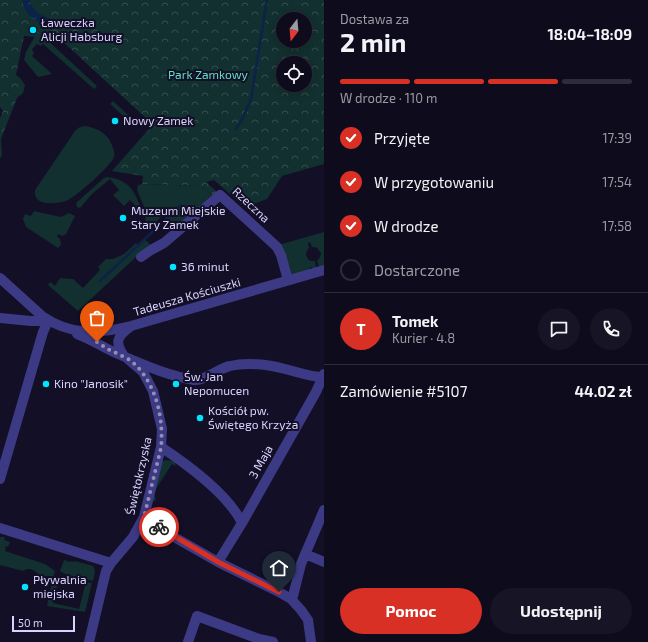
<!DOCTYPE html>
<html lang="pl">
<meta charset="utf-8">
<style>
:root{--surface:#0e0b1c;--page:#171425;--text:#f1f3f6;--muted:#9b9ba3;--line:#2e2b3b;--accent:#d93025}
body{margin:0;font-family:"Exo 2",sans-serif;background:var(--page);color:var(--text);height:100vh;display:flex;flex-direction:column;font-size:15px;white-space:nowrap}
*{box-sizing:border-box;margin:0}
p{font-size:13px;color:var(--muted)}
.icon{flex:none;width:22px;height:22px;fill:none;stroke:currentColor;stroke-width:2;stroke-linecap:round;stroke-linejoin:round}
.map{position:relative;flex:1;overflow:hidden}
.panel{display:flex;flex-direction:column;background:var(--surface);width:324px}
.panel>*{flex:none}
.needle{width:26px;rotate:196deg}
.controls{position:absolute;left:276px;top:12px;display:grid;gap:8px}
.controls a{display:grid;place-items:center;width:36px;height:36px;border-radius:50%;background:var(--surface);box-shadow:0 2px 10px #0003,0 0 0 1px var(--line);font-size:20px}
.scale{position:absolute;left:12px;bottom:10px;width:63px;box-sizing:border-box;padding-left:4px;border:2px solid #d9d4ff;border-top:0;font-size:11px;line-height:14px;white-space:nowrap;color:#d9d4ff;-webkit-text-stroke:3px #130f26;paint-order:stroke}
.pin{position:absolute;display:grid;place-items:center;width:34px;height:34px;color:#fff;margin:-41px -17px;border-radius:50% 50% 50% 0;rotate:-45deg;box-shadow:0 0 4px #0007}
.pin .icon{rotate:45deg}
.courier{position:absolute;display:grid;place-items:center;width:40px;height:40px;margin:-20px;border:3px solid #d93025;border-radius:50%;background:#fff;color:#222;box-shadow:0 1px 5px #0007}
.summary em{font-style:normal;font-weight:700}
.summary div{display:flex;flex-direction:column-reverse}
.summary{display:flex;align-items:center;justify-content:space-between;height:68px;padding:0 16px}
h1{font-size:26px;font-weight:700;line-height:30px}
.bar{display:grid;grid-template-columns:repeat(4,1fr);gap:6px 4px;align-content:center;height:48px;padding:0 16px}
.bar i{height:5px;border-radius:3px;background:var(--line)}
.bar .active{background:var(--accent)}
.bar p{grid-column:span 4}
.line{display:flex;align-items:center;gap:10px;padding:0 16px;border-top:1px solid var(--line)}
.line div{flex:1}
.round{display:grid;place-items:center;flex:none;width:42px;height:42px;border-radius:21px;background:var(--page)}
ol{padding:0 16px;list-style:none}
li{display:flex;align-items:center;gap:12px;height:44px}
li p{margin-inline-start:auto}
li .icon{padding:4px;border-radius:50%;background:var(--accent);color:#fff;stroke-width:4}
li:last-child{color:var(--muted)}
li i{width:22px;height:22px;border:2px solid var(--line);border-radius:50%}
.cta{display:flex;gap:8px;margin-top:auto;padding:8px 16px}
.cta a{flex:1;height:46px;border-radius:24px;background:var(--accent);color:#fff;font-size:16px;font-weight:700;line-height:46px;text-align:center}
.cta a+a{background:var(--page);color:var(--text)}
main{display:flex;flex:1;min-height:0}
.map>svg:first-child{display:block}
.grass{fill:#12302f}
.forest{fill:url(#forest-crowns);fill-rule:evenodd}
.water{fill:url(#water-ripples)}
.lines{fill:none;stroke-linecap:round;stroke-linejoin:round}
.stream{stroke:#0c2248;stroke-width:2.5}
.minor{stroke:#3d3a85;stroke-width:10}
.tertiary{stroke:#3d3a85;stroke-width:10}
.done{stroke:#948fb3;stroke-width:4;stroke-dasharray:0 7.2}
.route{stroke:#d93025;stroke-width:5}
.poi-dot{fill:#00e5ff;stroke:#130f26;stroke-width:1.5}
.labels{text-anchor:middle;stroke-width:4;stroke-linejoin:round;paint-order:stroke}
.poi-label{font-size:12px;fill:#d9d4ff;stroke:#130f26;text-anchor:start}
.park-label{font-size:12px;fill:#5fe0c0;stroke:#130f26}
.street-label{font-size:12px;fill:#d9d4ff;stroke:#130f26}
</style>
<main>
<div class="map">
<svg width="324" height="642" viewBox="0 0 324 642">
<defs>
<pattern id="forest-crowns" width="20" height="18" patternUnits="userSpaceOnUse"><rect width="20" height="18" fill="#12302f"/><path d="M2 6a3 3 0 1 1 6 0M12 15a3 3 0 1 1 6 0" fill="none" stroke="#344d4e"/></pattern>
<pattern id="water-ripples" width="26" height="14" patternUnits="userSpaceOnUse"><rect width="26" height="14" fill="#0c2248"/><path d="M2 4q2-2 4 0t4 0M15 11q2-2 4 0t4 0" fill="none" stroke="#2f4163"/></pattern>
</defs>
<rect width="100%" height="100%" fill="#130f26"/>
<path class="grass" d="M35,36L44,37L97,86L94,89L43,44L41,46L37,44L32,49L34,53L32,56L52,74L38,77L24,60L26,52Z
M113,101L135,121L133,125L110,104Z
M86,126C99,129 109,134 113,148C114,150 115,154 114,157C111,166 76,197 66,201C56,204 33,207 35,190L75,131L80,127Z
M108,177C128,180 135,190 141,209L140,210L130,200L124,206L113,195L119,190L110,179L92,194L80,208L77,207L76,203L104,178Z
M142,184L202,186L212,195L176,227L163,215L150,228L146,227L145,209L137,190L138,185Z
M34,211L61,217L69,213L75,216L66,234L62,236L58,234L57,236L60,239L61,245L58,248L26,227L23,219L25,214L31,216Z
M324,232V266L319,267L317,261L320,257L321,253L316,247H312L310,242L308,243L309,248C305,252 305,257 310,261H315L316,268L313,269L312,267L309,268L310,270L288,276L277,247L282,244Z
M144,239L150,244L78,311L48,285L50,282L55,286L60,278L73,279L83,288L100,270L98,267L106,259H113L124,254L136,243L138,245Z
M165,460L173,461L175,462L176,469L175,466L172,464L154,492L156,500L154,501L151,499L152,495L160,464Z
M0,537H5L4,540L10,542L8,547L6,546L5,551L45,564L55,571L52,581L57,586L53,603L79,609L86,582L92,583L85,612L47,606L52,583L49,576H41C35,571 30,566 23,571L0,565Z
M64,560L70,562L71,561L75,562V561L93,566L95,571L93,581L65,574L60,571Z"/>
<path class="forest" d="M0,0H324V164L282,176L267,199L245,207L214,180L206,182L220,195H212L202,186L142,184L143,176L112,171L149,129L148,120L60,39L24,36L16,75L20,78L25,85L23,93L17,98L1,139L2,155L0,159V118L3,111L0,107ZM283,19H305V41H283ZM283,63H305V85H283Z"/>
<path class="water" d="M22,0H30V4L39,14L51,19V27C35,22 26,17 22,0Z"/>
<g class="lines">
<path class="stream" d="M236,129L243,118L251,99L267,0
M100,281L181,205"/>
<path class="minor" d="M141,257L151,250L164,243L220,195L277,247L281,255L288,280
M0,318L31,321H48
M161,447C188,465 228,494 242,523
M0,479L43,332L48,321
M144,517L167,533L218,562L279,592L291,599L301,610L308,620L311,642
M0,528L111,563
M305,554L324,562
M218,562L242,523L316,392L324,374
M291,599L293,596L301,564L324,510
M89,642L106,571L111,563L133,537L144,517L161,447L162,429L153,391L143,372L129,360
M188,642L197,616L259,639L273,642"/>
<path class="tertiary" d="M0,278L42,316C71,336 98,334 131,326L324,270
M77,334C93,340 104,348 118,354C142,364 168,376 194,380C205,381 219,368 230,366C247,362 269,365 285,369C298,372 310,377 324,377
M124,356C115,343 116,337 130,327"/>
</g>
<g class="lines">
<path class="done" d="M97,342C103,346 109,350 116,353C120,355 125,357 130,360C155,380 164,416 161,448L144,517L159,527"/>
<path class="route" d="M159,527L218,562L279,592"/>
</g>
<g class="poi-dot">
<circle cx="33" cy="30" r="4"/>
<circle cx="115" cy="121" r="4"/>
<circle cx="123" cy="218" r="4"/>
<circle cx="173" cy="267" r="4"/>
<circle cx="46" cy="384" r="4"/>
<circle cx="176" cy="384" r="4"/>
<circle cx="200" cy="418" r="4"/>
<circle cx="25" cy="587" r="4"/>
</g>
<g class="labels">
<g class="poi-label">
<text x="41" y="27">Ławeczka<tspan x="41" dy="14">Alicji Habsburg</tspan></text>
<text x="123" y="125">Nowy Zamek</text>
<text x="131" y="215">Muzeum Miejskie<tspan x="131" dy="14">Stary Zamek</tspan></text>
<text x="181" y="271">36 minut</text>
<text x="184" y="381">Św. Jan<tspan x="184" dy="14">Nepomucen</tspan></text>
<text x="54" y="388">Kino "Janosik"</text>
<text x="208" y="415">Kościół pw.<tspan x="208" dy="14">Świętego Krzyża</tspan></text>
<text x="33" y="584">Pływalnia<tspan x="33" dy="14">miejska</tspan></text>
</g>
<g class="park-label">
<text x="208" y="79">Park Zamkowy</text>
</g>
<g class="street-label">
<text transform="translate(251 205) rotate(43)" y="4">Rzeczna</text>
<text transform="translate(187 297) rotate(-16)" y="4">Tadeusza Kościuszki</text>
<text transform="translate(261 462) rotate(-61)" y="4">3 Maja</text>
<text transform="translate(139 476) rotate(-77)" y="4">Świętokrzyska</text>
</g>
</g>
</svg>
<div class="controls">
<a><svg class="needle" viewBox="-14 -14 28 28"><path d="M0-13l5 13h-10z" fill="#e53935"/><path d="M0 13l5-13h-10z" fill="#9b9ba3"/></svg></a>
<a><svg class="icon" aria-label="locate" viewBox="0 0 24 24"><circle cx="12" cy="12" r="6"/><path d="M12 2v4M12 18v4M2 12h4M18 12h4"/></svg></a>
</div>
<div class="scale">50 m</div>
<div class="pin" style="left:97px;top:342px;background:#ea580c"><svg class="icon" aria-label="bag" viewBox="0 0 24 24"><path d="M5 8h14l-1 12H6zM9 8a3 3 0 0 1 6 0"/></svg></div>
<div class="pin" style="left:279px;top:592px;background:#1f2937"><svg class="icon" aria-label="home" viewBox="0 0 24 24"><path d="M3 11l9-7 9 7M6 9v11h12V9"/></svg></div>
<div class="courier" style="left:159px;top:527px"><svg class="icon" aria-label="bike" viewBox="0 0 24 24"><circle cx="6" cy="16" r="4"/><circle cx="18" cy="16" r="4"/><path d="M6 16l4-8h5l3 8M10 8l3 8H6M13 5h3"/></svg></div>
</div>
<section class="panel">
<div class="summary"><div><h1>2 min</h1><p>Dostawa za</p></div><em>18:04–18:09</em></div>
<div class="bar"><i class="active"></i><i class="active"></i><i class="active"></i><i></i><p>W drodze · 110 m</p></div>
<ol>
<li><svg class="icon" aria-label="check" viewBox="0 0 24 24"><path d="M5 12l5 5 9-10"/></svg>Przyjęte<p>17:39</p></li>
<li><svg class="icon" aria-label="check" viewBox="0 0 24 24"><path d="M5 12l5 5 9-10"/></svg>W przygotowaniu<p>17:54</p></li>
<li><svg class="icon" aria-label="check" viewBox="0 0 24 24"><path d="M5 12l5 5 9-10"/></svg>W drodze<p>17:58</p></li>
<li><i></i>Dostarczone</li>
</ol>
<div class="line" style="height:72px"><b class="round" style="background:var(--accent);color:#fff">T</b><div><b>Tomek</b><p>Kurier · 4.8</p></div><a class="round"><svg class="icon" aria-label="chat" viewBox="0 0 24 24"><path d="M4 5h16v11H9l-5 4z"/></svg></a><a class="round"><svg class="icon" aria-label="phone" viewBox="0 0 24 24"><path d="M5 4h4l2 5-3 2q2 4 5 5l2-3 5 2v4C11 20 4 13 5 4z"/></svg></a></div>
<div class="line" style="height:52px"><div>Zamówienie #5107</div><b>44.02 zł</b></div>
<div class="cta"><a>Pomoc</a><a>Udostępnij</a></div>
</section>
</main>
